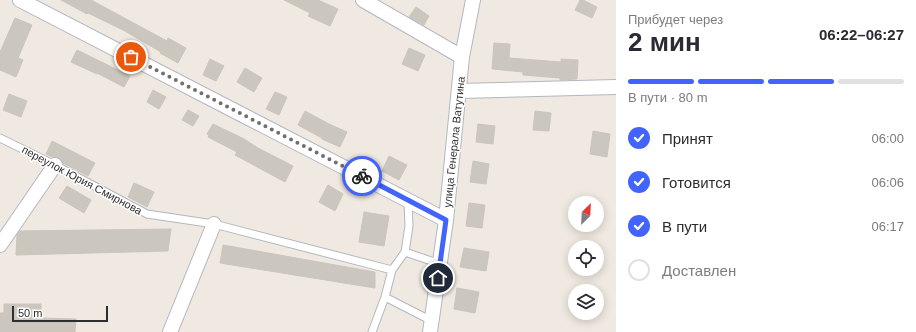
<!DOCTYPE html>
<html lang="ru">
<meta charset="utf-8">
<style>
:root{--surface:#fff;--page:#f7f7f7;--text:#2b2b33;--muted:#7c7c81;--line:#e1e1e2;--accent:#4264fb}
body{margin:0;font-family:Helvetica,sans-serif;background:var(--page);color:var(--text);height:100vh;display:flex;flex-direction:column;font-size:15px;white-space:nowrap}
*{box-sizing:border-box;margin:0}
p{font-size:13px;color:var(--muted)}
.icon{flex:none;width:22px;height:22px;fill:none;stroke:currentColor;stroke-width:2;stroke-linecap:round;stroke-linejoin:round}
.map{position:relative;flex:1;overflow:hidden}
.drawer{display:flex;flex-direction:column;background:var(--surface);width:300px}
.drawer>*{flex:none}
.needle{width:26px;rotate:24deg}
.tools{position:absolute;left:568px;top:196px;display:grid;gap:8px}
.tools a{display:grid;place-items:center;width:36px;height:36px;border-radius:50%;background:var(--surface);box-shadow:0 2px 10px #0003;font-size:20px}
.scale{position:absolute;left:12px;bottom:10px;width:96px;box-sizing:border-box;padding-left:4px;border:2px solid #2e2e2e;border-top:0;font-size:11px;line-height:14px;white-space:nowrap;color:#2e2e2e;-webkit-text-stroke:3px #fff;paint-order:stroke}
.pin{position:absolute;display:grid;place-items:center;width:34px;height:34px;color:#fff;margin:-17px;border:2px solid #fff;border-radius:50%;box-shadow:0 1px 4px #0007}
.courier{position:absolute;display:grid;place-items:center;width:40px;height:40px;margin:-20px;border:3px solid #4264fb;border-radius:50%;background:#fff;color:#222;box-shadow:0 1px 5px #0007}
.summary em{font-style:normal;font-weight:800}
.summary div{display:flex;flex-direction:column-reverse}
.summary{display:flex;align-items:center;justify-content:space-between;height:68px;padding:0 12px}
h1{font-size:26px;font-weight:800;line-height:30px}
.bar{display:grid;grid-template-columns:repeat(4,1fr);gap:6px 4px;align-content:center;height:48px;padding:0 12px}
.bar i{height:5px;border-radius:3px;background:var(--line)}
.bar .active{background:var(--accent)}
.bar p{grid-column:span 4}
ol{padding:0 12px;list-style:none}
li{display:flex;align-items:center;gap:12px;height:44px}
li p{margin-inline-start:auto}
li .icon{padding:4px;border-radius:50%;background:var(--accent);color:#fff;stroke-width:4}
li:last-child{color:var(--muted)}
li i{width:22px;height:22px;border:2px solid var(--line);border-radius:50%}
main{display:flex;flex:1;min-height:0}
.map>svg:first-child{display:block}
.building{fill:#cbc7bf;stroke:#cbc5ba}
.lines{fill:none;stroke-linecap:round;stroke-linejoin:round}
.lane-casing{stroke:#b4b7c1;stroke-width:9}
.street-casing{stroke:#b4b7c1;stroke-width:16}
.lane{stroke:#fff;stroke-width:7}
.street{stroke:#fff;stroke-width:14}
.done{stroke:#726f6d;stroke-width:4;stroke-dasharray:0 7.2}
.route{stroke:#4264fb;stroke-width:5}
.labels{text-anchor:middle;stroke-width:3;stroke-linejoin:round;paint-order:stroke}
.street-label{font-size:11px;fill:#2e2e2e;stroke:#fff}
</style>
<main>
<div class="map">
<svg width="616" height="332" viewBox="0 0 616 332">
<rect width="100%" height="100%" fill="#efe9e1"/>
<path class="building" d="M61,0H91L167,41L168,38L186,48L178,63L160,53L161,52L123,30L88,13L87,14Z
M284,0H318L338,9L330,26L308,16L310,13Z
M580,0H583L597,7L592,18L575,10Z
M416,7L429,16L424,25L409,17Z
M15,18L32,25L18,58L23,60L16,77L0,70V52Z
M494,43L510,44L509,58L561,62V59L578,60L577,79L560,80V78L523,75V72L492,69Z
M409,48L425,55L418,71L402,64Z
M77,50L130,76L124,87L97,73V74L71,62Z
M210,59L224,66L216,81L203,75Z
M245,68L262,78L254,92L237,82Z
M153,90L166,97L159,109L147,102Z
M275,92L287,97L279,115L266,109Z
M9,94L27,101L21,117L3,110Z
M188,110L199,116L193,126L182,120Z
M305,111L329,124L347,132L340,147L322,139V138L298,125Z
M535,111L551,113L549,131L533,130Z
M213,124L244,139L258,148L293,166L285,182L235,155L237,152L208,137L209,135L207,134Z
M478,124L495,126L493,144L476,142Z
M593,131L610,134L607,157L590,154Z
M52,141L95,163L88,176L63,163L59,158L55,157H52L46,154Z
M389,156L407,165L399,180L382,171Z
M473,161L489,164L486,184L470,182Z
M134,183L154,192L147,207L128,197Z
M328,185L343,194L335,211L319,202Z
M67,186L91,200L84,213L59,198Z
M469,203L485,205L482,228L466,226Z
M364,212L389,216L384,246L359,242Z
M171,229L168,251L16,255L17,235L20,231Z
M223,245L375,272V288L220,263Z
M464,248L489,252L486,271L460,267Z
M457,288L479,292L475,313L454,309Z
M4,304H41V318L76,319L75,332H0V313H4Z"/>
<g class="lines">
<defs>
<path id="lane" d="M0,138L55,165L147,214L214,224L392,270
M405,252L440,264
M385,297L432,321
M372,332L385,297L392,270L405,252L409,226L408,200"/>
<path id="street" d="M20,0L446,220
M363,0L462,57
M459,91L616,87
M0,245L55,165
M170,332L214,224
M430,332L446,220L462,57L473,0"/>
</defs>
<use href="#lane" class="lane-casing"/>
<use href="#street" class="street-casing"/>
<use href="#lane" class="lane"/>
<use href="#street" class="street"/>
</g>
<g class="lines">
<path class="done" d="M131,57L362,176"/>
<path class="route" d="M362,176L446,220L438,278"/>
</g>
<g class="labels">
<g class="street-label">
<text transform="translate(454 142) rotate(-84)" y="4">улица Генерала Ватутина</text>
<text transform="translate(82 180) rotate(28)" y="4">переулок Юрия Смирнова</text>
</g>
</g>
</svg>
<div class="tools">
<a><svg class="needle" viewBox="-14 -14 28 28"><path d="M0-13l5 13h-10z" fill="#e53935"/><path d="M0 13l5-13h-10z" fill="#7c7c81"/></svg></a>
<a><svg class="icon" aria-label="locate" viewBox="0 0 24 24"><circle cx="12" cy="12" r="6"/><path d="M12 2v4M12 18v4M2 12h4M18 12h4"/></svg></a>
<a><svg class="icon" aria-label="layers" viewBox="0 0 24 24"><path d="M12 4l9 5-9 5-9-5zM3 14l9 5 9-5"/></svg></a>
</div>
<div class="scale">50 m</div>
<div class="pin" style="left:131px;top:57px;background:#ea580c"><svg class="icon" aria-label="bag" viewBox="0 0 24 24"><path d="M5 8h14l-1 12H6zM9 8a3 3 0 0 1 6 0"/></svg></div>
<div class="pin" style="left:438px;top:278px;background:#1f2937"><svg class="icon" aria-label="home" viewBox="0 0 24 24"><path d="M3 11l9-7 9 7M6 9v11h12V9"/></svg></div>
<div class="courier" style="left:362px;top:176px"><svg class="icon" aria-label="bike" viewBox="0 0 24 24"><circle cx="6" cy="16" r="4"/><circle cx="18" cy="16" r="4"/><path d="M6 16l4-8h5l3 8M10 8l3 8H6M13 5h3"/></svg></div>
</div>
<section class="drawer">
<div class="summary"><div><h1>2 мин</h1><p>Прибудет через</p></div><em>06:22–06:27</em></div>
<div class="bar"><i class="active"></i><i class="active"></i><i class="active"></i><i></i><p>В пути · 80 m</p></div>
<ol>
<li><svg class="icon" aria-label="check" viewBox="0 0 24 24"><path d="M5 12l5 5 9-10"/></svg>Принят<p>06:00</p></li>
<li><svg class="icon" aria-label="check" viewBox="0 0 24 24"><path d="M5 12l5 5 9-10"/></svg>Готовится<p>06:06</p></li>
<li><svg class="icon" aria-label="check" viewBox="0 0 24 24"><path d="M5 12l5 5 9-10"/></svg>В пути<p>06:17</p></li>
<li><i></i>Доставлен</li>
</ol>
</section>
</main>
